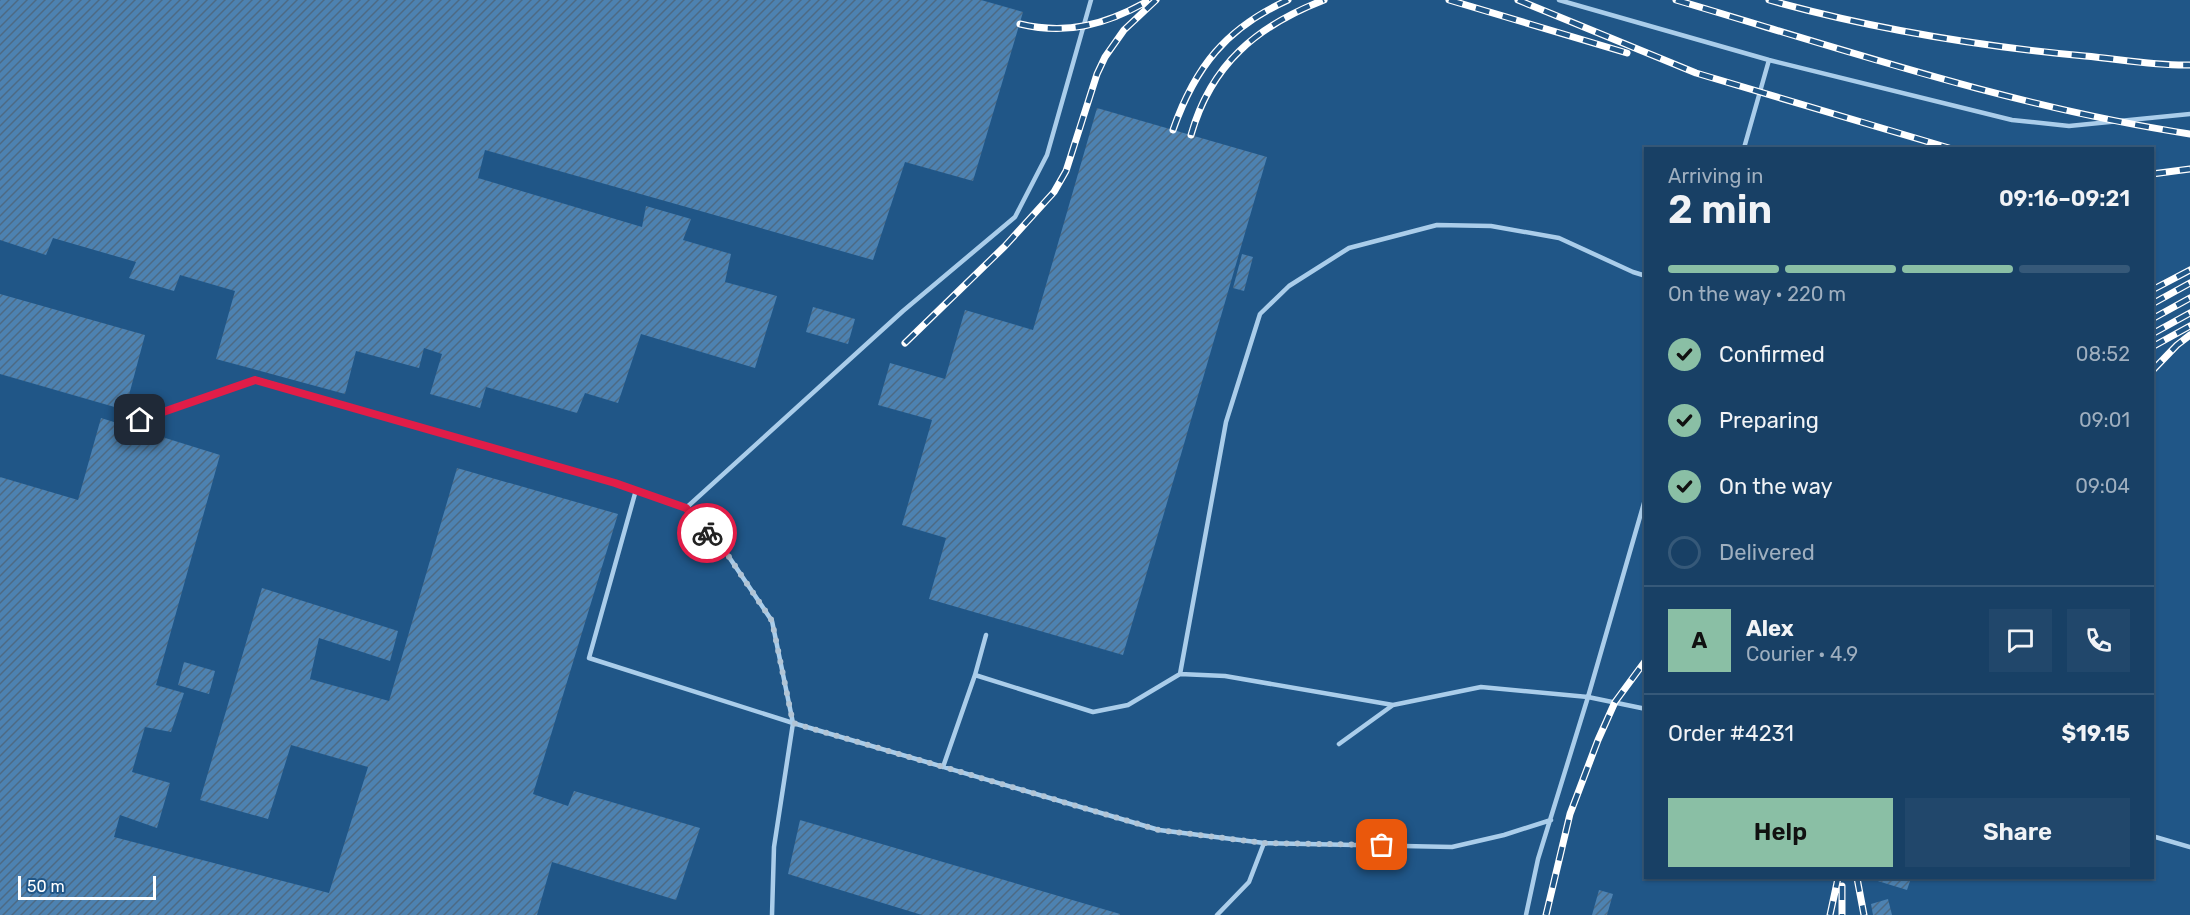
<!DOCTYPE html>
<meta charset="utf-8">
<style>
:root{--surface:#184065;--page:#21476b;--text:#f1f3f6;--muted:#9fafbf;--line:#365979;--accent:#8abfa5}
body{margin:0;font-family:Rubik,sans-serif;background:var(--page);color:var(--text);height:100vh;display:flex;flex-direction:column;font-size:22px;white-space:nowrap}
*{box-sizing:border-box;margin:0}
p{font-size:20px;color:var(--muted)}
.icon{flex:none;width:33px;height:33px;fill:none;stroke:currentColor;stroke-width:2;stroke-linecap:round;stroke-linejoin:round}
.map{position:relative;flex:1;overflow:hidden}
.panel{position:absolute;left:1644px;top:147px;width:510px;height:732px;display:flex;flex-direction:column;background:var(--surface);border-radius:0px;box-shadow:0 2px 4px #0004,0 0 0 2px var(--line)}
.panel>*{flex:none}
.scale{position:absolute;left:18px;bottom:15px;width:138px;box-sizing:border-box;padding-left:6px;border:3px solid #fff;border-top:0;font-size:16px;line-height:21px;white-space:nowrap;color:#fff;-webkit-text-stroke:4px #205687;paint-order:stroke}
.pin{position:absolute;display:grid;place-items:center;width:51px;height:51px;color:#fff;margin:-26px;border-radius:12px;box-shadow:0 3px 9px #0006}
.courier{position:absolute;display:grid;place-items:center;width:60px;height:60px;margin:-30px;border:4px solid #e11d48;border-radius:50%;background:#fff;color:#222;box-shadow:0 2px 8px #0007}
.headline em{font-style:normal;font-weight:600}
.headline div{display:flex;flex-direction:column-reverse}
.headline{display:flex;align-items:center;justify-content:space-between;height:102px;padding:0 24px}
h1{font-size:39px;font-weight:600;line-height:45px}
.bar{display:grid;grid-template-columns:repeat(4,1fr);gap:9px 6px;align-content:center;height:72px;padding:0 24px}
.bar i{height:8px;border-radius:4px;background:var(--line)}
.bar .selected{background:var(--accent)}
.bar p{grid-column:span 4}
.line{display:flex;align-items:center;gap:15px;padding:0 24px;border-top:2px solid var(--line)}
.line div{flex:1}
.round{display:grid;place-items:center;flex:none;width:63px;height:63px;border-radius:0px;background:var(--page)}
ol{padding:0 24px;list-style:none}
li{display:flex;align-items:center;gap:18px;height:66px}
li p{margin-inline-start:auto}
li .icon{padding:6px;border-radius:50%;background:var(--accent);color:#111;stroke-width:4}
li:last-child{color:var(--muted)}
li i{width:33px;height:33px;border:3px solid var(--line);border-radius:50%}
.primary-button{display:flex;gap:12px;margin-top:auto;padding:12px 24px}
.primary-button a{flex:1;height:69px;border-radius:0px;background:var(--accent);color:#111;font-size:24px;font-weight:600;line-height:69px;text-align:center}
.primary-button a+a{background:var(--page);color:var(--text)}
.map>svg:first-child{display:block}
.building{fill:url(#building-hatch)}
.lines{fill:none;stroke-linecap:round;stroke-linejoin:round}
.lane{stroke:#aacdea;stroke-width:4.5}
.rail-casing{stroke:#fff;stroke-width:7}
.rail{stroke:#205687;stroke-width:4.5;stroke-dasharray:14;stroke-linecap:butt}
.done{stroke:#b1c4d5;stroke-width:6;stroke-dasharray:0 10.8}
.route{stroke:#e11d48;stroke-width:8}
</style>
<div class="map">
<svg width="2190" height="915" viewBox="0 0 2190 915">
<defs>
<pattern id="building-hatch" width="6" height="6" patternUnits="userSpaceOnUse" patternTransform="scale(1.5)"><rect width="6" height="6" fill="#4d82b1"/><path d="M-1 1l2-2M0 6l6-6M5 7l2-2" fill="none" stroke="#4d6a84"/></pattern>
</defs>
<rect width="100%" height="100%" fill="#205687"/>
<path class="building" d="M0,0H981L1023,12L973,181L905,162L873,260L485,150L478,178L642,227L646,206L691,219L683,240L731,254L725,282L777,296L755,368L641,334L618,403L585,393L577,413L486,387L480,408L430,394L442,354L424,348L419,368L356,351L345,394L216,359L235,291L180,275L174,291L129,278L136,262L53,238L46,255L0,240Z
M1097,108L1267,157L1123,655L929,599L946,538L902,525L932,420L878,405L890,363L945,379L965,310L1033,330Z
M1242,254L1253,257L1244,291L1233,288Z
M0,294L145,335L125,410L0,374Z
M813,307L855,319L848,344L806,332Z
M101,418L220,455L156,685L184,693L171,732L145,727L132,772L170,783L157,828L120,815L114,837L329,893L368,767L291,745L268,819L200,800L262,588L398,631L390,661L319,638L310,679L389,701L457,468L618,514L533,794L568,806L574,791L700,828L676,900L552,862L537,915H0V477L78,500Z
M184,662L215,671L209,694L178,685Z
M800,820L1120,914V915H922L788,874Z
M1868,878H1911L1907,890Z
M1599,890L1613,894L1607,915H1592Z
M1888,899L1892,915H1873L1871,904Z"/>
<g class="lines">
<path class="lane" d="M1559,0L1769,60L2012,120L2069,126L2190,114
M1744,148L1769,60
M140,420L255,379L615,483L686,508L727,554L772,621L793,723L774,847L772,915
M636,490L589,658L793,723L1159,830L1264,843L1452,847L1504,835L1551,820
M686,508L903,311L1015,217L1047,155L1091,0
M1180,674L1226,422L1260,314L1289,286L1349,248L1437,225L1491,226L1559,238L1633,272L1646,276
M975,675L1093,712L1128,705L1180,674L1225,676L1393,705
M1339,744L1393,705L1481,687L1588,697L1646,709
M943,767L975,675L986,635
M2152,836L2190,847
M1217,915L1249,882L1264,843
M1526,915L1538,859L1588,697L1646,496"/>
<defs>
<path id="rail" d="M1449,0L1627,53
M1518,0L1696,73L1949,148
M1676,0C1845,50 2014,107 2190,134
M1769,0C1872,29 1978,46 2085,56C2119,59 2155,66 2190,65
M1020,24C1066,35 1105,25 1146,2
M1173,130C1195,67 1226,28 1288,0
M1191,135C1211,64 1257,26 1324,0
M2152,174L2190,169
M2152,290L2190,270
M2152,304L2190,283
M2152,319L2190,298
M2152,334L2190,313
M905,343L1005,246L1054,192L1066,171L1097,74L1105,57L1124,30L1156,0
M2152,347L2190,326
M2152,371L2177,345L2190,335
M1857,878L1864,915
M1842,886V915
M1546,915L1570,814L1598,740L1615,702L1646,660
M1830,915L1838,878"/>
</defs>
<use href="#rail" class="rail-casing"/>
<use href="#rail" class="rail"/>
</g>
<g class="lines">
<path class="done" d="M707,533L727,554L772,621L793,723L1159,830L1264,843L1382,845"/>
<path class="route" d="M140,420L255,380L615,483L686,508L707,533"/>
</g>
</svg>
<div class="scale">50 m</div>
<div class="pin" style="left:1382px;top:845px;background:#ea580c"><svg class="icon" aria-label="bag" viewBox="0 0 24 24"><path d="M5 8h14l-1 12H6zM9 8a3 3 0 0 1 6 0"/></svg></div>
<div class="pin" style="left:140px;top:420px;background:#1f2937"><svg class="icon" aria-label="home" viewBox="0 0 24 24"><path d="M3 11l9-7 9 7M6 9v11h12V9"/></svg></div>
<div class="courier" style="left:707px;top:533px"><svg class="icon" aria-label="bike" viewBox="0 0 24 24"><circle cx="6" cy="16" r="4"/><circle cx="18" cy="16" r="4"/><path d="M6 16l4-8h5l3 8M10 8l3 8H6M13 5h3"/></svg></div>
<section class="panel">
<div class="headline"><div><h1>2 min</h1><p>Arriving in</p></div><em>09:16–09:21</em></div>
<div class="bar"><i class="selected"></i><i class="selected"></i><i class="selected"></i><i></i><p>On the way · 220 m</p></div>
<ol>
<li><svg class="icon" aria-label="check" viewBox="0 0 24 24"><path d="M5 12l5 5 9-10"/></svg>Confirmed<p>08:52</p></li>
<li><svg class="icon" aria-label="check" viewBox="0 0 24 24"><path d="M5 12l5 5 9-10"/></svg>Preparing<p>09:01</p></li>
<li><svg class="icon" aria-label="check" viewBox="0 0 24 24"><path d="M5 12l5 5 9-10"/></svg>On the way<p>09:04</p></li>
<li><i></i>Delivered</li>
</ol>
<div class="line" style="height:108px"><b class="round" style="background:var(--accent);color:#111">A</b><div><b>Alex</b><p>Courier · 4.9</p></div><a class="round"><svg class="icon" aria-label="chat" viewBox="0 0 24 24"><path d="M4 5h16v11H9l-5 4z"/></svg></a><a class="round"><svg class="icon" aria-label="phone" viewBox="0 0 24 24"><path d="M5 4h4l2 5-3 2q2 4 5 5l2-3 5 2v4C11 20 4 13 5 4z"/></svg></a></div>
<div class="line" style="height:78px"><div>Order #4231</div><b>$19.15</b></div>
<div class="primary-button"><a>Help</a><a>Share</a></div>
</section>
</div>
